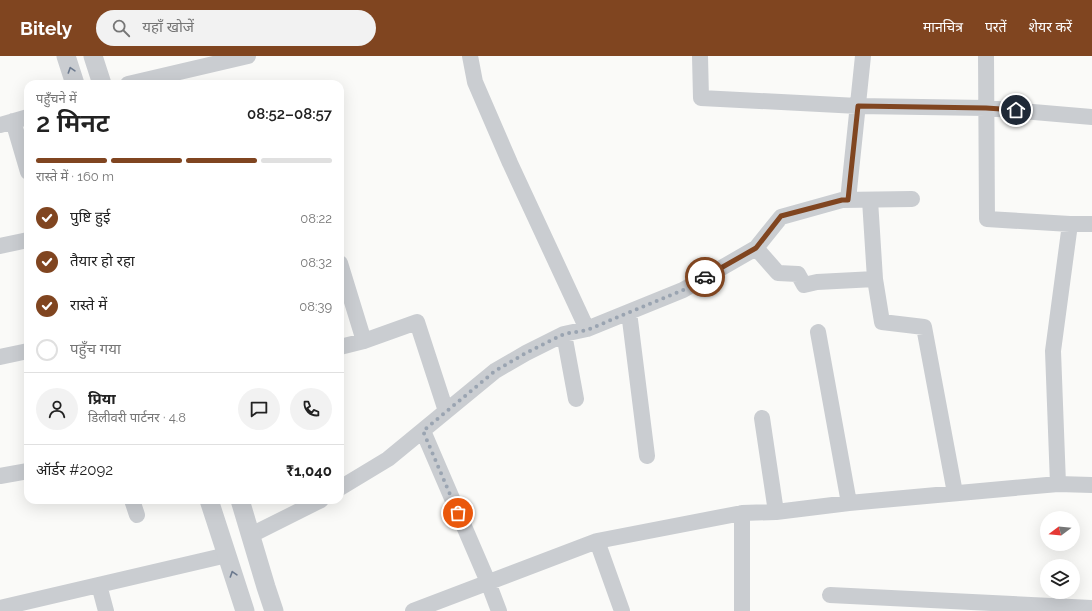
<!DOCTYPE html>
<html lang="hi">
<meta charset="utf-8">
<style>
:root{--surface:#fff;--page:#f2f2f2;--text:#222;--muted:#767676;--line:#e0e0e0;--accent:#804520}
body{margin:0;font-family:Raleway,"Noto Sans Devanagari",sans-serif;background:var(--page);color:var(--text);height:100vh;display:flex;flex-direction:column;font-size:15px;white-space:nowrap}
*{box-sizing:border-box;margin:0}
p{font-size:13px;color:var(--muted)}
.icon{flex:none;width:22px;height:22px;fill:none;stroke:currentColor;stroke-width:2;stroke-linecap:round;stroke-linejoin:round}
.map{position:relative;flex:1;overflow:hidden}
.details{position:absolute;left:24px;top:24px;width:320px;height:424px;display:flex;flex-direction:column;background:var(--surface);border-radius:12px;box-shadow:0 4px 16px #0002}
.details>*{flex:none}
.needle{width:26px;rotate:254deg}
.buttons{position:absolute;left:1040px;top:455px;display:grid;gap:8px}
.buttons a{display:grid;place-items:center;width:40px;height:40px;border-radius:50%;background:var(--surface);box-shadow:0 4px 16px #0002;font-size:20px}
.pin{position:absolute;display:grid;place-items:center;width:34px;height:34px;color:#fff;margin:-17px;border:2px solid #fff;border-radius:50%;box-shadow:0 1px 4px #0007}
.courier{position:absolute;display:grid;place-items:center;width:40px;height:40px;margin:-20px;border:3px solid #804520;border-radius:50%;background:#fff;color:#222;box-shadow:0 1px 5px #0007}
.head em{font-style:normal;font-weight:600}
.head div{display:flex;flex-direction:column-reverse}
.head{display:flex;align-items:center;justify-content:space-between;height:68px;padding:0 12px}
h1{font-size:26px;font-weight:600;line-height:30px}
.bar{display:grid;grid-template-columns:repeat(4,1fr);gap:6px 4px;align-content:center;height:48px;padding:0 12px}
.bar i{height:5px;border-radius:3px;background:var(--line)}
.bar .active{background:var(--accent)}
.bar p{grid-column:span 4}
.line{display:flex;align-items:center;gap:10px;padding:0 12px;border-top:1px solid var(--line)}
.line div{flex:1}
.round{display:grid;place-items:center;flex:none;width:42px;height:42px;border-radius:21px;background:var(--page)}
ol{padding:0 12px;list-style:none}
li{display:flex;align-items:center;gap:12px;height:44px}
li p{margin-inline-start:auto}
li .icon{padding:4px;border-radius:50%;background:var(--accent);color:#fff;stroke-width:4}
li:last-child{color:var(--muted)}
li i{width:22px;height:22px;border:2px solid var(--line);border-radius:50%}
header{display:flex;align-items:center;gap:24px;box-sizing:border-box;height:56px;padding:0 20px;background:var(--accent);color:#fff}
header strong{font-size:19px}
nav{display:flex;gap:22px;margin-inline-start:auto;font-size:14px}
.search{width:280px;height:36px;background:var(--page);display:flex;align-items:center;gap:10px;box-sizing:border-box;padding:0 14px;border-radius:22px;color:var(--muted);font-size:15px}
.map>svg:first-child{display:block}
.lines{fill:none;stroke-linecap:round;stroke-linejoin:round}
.minor{stroke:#cacdd1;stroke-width:16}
.tertiary{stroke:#cacdd1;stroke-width:19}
.oneway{stroke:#6b798e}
.done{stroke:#9aa4b1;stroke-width:4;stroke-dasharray:0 7.2}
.route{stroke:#804520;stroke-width:5}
</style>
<header>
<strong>Bitely</strong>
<div class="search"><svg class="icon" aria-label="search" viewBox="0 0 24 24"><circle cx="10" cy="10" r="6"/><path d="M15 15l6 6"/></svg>यहाँ खोजें</div>
<nav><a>मानचित्र</a><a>परतें</a><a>शेयर करें</a></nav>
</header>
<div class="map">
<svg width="1092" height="555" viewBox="0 0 1092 555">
<rect width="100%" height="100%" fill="#fafaf8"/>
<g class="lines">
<path class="minor" d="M470,0L475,26L510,107L587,273
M700,0L701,42L858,50L986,52L1092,61
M986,0L987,163L1070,168H1092
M128,28L248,0
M13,65L28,116
M0,69L28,61
M848,144L863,0
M870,144L875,223L882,266L924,271L955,437
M0,190L28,184
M756,192L778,217L798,218L804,229L817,226L875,223
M340,207L364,285
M629,256L647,400
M818,276L849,447
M564,278L576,343
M340,291L364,285L417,266L446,355
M0,301L28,295
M762,362L776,456
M423,375L488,526L499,555
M0,420L28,415
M1058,428L1053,295L1070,168
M340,432L388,403L495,315L526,297L564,278L587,273L683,234L756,192L781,161L842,144L912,143
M132,444L137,459
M742,457V555
M251,479L321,444
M597,485L622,555
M99,529L106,555
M830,539L1092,552
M0,552L227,499
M413,555L597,485L742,457L776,456L849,447L1058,428L1092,429"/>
<path class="tertiary" d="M66,0L75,28
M93,0L102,28
M209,444L245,555
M240,444L266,531L274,555"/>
</g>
<defs><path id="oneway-chevron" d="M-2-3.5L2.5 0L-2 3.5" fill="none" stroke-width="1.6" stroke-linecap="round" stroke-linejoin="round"/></defs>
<g class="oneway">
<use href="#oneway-chevron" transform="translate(71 14) rotate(-108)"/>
<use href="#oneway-chevron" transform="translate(233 518) rotate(-108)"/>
</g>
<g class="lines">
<path class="done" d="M458,457L423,375L495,315L526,297L564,278L587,274L683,234L705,221"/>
<path class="route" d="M705,221L756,192L781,160L842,144H848L858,50L986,52L1016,54"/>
</g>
</svg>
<div class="buttons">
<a><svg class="needle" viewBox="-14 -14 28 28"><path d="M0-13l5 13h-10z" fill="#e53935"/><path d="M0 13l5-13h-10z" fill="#767676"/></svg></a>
<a><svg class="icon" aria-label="layers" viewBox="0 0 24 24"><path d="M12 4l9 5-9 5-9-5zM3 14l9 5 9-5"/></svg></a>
</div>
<div class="pin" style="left:458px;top:457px;background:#ea580c"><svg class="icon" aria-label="bag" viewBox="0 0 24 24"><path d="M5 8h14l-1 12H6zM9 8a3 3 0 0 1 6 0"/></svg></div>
<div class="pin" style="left:1016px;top:54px;background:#1f2937"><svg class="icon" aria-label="home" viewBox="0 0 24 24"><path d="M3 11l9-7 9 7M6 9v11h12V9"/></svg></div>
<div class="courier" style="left:705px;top:221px"><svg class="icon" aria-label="car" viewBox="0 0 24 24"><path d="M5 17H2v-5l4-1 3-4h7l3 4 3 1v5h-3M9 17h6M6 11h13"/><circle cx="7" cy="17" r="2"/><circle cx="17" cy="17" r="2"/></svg></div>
<section class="details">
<div class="head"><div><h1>2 मिनट</h1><p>पहुँचने में</p></div><em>08:52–08:57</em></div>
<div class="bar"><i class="active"></i><i class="active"></i><i class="active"></i><i></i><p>रास्ते में · 160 m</p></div>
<ol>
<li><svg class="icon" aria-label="check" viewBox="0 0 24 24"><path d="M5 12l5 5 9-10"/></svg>पुष्टि हुई<p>08:22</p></li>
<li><svg class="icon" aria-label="check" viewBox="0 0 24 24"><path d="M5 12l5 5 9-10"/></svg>तैयार हो रहा<p>08:32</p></li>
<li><svg class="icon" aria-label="check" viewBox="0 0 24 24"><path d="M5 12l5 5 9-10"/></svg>रास्ते में<p>08:39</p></li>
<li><i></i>पहुँच गया</li>
</ol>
<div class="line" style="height:72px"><a class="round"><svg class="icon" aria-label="person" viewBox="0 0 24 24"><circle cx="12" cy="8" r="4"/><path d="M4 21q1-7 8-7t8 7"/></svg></a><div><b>प्रिया</b><p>डिलीवरी पार्टनर · 4.8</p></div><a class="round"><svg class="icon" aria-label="chat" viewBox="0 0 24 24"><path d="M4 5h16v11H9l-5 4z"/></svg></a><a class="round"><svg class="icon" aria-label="phone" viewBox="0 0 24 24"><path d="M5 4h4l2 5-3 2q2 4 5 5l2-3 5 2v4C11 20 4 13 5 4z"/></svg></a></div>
<div class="line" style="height:52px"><div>ऑर्डर #2092</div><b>₹1,040</b></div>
</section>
</div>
